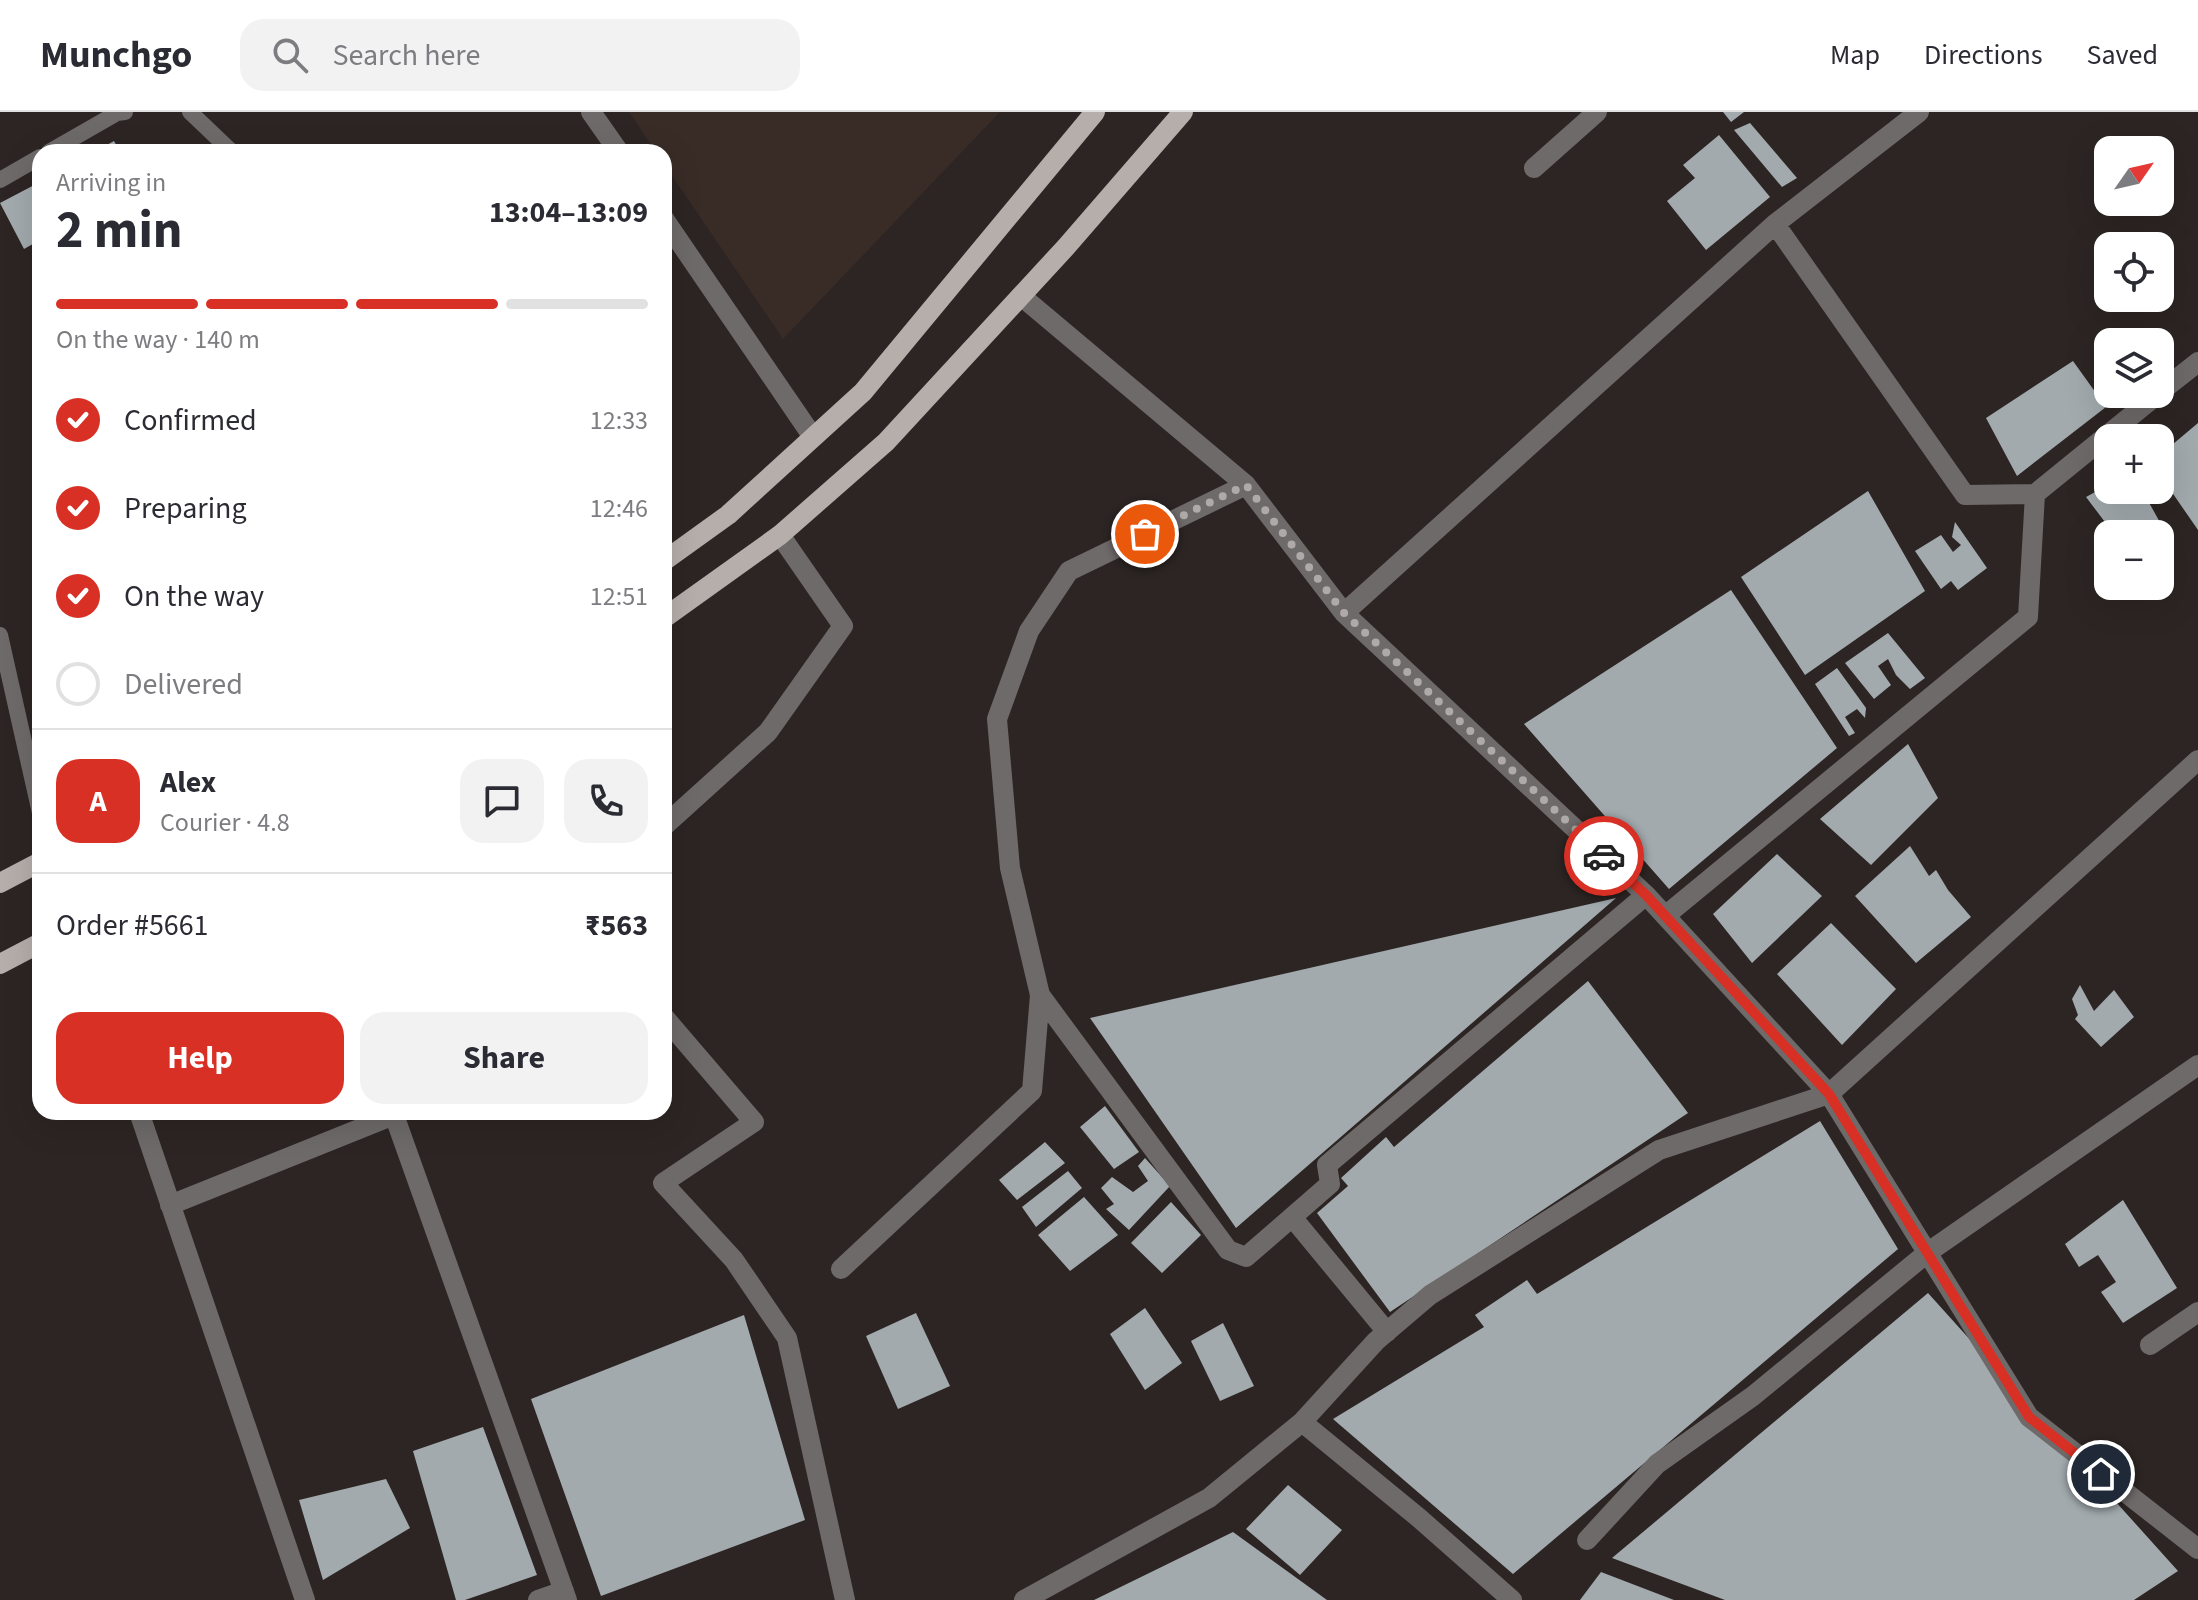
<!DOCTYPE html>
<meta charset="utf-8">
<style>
:root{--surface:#fff;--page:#f2f2f3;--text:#2b2b33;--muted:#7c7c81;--line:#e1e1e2;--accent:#d93025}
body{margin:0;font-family:"Source Sans 3",sans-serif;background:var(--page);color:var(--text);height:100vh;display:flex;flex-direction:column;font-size:30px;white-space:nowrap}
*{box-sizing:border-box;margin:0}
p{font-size:26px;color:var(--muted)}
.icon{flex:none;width:44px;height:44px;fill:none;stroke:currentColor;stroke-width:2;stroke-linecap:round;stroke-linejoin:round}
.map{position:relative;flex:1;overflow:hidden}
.sheet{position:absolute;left:32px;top:32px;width:640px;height:976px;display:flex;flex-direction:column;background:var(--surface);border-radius:24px;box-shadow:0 8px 32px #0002}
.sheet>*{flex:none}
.needle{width:52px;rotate:56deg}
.buttons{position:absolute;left:2094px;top:24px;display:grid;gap:16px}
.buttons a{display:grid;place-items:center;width:80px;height:80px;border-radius:16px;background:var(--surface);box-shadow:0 8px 32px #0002;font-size:40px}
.pin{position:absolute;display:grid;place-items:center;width:68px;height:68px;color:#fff;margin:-34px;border:4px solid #fff;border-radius:50%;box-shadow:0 2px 8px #0007}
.courier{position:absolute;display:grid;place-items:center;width:80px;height:80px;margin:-40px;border:6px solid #d93025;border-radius:50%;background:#fff;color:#222;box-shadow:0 2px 10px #0007}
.head em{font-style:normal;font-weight:700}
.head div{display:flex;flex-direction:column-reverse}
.head{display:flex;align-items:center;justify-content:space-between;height:136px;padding:0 24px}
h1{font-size:52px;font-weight:700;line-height:60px}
.bar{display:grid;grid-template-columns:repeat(4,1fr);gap:12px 8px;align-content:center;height:96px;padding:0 24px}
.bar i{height:10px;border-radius:6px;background:var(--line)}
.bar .selected{background:var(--accent)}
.bar p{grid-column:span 4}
.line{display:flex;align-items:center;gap:20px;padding:0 24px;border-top:2px solid var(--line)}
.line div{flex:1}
.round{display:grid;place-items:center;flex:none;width:84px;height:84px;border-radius:24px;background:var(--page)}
ol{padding:0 24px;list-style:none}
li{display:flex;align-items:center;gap:24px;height:88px}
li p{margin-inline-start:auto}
li .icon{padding:8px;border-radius:50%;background:var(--accent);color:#fff;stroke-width:4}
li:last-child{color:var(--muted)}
li i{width:44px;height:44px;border:4px solid var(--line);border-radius:50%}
.action{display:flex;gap:16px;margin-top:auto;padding:16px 24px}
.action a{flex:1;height:92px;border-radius:24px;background:var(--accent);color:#fff;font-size:32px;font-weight:700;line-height:92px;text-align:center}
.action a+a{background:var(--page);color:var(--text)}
header{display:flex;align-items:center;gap:48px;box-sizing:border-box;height:112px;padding:0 40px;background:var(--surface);border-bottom:2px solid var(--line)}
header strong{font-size:38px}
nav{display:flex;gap:44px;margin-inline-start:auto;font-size:28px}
.search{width:560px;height:72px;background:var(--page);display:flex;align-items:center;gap:20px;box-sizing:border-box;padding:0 28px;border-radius:24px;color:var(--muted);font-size:30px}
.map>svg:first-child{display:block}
.built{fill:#392c27}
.building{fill:#a2aaae}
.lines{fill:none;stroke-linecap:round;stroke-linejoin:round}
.service{stroke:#6e6a69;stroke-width:16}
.minor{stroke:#6e6a69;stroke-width:20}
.primary{stroke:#b5aeab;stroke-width:20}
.done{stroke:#afaaa8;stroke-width:8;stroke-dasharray:0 14.4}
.route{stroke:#d93025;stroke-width:10}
</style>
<header>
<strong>Munchgo</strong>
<div class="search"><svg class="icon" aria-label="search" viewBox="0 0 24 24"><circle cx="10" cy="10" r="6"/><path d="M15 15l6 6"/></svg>Search here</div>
<nav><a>Map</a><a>Directions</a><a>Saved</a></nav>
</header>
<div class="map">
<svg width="2198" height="1488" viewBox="0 0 2198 1488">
<rect width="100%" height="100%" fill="#2c2523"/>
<path class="built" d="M629,0H1000L783,227L664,52V40H656Z"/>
<path class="building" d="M1723,0H1744L1731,10Z
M1750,11L1797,66L1782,75L1734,18Z
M1719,23L1770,85L1706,138L1667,89L1695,66L1683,53Z
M114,29L120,40H94Z
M40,70V128L24,137L0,91Z
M2073,249L2106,295L2017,364L1986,306Z
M2198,311V418L2160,363V343Z
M2108,373V378H2142L2162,414L2149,422H2114L2086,385Z
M1868,379L1925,479L1805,563L1741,465Z
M1955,410L1987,456L1958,478L1951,469L1941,477L1915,439L1941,423L1953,440L1961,433L1952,425Z
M1731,478L1837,636L1669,777L1524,612Z
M1888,521L1925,566L1910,577L1896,563L1888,547L1878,554L1891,573L1874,587L1845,551Z
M1837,556L1866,596L1865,606L1857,597L1845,605L1855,621L1849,624L1815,572Z
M1908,632L1938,686L1871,753L1820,707Z
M1910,734L1929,764L1936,758L1948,778L1971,805L1916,851L1855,784Z
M1777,742L1822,784L1752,851L1713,802Z
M1616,786L1236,1116L1090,906Z
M1831,811L1896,877L1842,933L1777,862Z
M1588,869L1688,1001L1390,1200L1317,1101L1348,1074L1341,1066L1386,1025L1394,1035Z
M2080,873L2094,899L2114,878L2134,905L2101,935L2075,907L2078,903L2072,887Z
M1105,994L1139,1040L1114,1057L1080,1015Z
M1820,1009L1898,1137L1513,1462L1333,1307L1484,1215L1475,1203L1527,1168L1537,1182Z
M1045,1030L1065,1051L1017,1088L999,1068Z
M1145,1046L1170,1074L1129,1118L1106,1097L1114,1092L1101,1076L1112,1065L1133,1080L1148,1069L1138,1054Z
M1068,1059L1082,1076L1036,1115L1022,1095Z
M1084,1085L1118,1123L1070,1159L1038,1123Z
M2123,1088L2177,1176L2123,1211L2101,1180L2116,1170L2098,1143L2079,1155L2065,1132Z
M1171,1090L1201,1123L1162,1161L1131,1131Z
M1928,1181L2178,1459L2134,1488H1725L1612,1446Z
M1145,1196L1182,1251L1145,1278L1110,1222Z
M916,1201L950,1274L898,1297L866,1224Z
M744,1203L805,1408L601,1484L531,1287Z
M1223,1211L1254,1274L1220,1289L1191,1229Z
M483,1315L537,1463L465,1488H456L413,1339Z
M386,1367L410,1416L323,1468L299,1388Z
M1288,1373L1342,1418L1300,1463L1246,1417Z
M1233,1420L1327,1488H1094Z
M1601,1460L1674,1488H1580Z"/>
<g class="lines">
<path class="service" d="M190,0L232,40
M49,40L117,1L125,0
M0,68L40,45
M0,523L40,701"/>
<path class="minor" d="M591,0L619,40
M1534,56L1597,0
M664,107L813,325
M1775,112L1965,383L2035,382L2158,282
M1021,184L1246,373L1344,501L1646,783L1829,982L2029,1305L2198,1437
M2160,280L2198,250
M1344,501L1775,112L1919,0
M664,714L768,620L843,514L780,423
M1665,804L2028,505L2035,382
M1040,883L1228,1138L1246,1145L1330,1072L1327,1053L1646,783
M664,905L754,1010L663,1071L734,1148L787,1226L845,1488
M139,1000L305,1488
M393,1000L567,1488
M170,1093L394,1003
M1292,1105L1387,1220
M841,1157L1032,979L1040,883L1010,756L997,607L1029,519L1069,459L1246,373
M2150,1233L2198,1200
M1302,1310L1419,1406L1512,1488
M1587,1428L1657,1352L1753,1284L1927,1141L2198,953
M538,1488L564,1479
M1024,1488L1209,1386L1302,1310L1376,1229L1430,1183L1659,1038L1829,982L2198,648"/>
<path class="primary" d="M664,449L728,403L863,280L1095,0
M664,506L780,423L886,330L1066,135L1183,0
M0,771L40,750
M0,852L40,831"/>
</g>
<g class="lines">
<path class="done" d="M1145,422L1246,373L1344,501L1604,744"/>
<path class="route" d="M1604,744L1646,783L1829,982L2029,1305L2101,1362"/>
</g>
</svg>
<div class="buttons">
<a><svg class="needle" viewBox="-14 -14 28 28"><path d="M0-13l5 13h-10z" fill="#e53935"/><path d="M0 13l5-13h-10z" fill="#7c7c81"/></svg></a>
<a><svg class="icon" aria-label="locate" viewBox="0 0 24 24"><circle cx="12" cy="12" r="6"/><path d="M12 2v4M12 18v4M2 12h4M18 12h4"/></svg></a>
<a><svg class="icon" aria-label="layers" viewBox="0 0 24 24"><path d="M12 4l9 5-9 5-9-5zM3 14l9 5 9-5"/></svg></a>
<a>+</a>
<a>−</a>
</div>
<div class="pin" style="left:1145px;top:422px;background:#ea580c"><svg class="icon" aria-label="bag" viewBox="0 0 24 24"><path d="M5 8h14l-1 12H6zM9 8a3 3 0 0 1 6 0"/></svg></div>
<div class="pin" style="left:2101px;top:1362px;background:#1f2937"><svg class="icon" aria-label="home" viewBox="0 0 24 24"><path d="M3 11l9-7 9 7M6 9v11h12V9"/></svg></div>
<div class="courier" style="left:1604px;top:744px"><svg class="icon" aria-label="car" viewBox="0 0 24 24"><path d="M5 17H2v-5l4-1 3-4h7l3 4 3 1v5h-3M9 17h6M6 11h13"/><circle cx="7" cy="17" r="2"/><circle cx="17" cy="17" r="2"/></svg></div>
<section class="sheet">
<div class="head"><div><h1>2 min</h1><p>Arriving in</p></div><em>13:04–13:09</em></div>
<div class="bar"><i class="selected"></i><i class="selected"></i><i class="selected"></i><i></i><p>On the way · 140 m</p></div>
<ol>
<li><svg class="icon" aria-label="check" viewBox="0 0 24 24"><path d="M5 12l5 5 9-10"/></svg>Confirmed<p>12:33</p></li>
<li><svg class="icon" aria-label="check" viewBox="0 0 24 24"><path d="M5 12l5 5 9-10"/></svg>Preparing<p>12:46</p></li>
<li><svg class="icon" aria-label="check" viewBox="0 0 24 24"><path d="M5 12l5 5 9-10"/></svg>On the way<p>12:51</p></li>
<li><i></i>Delivered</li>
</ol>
<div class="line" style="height:144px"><b class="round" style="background:var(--accent);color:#fff">A</b><div><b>Alex</b><p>Courier · 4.8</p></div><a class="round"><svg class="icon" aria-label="chat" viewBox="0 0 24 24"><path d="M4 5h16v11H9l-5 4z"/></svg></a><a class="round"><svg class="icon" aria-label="phone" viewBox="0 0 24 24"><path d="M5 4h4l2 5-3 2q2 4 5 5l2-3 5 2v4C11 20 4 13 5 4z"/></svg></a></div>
<div class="line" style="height:104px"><div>Order #5661</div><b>₹563</b></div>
<div class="action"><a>Help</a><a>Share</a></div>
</section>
</div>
